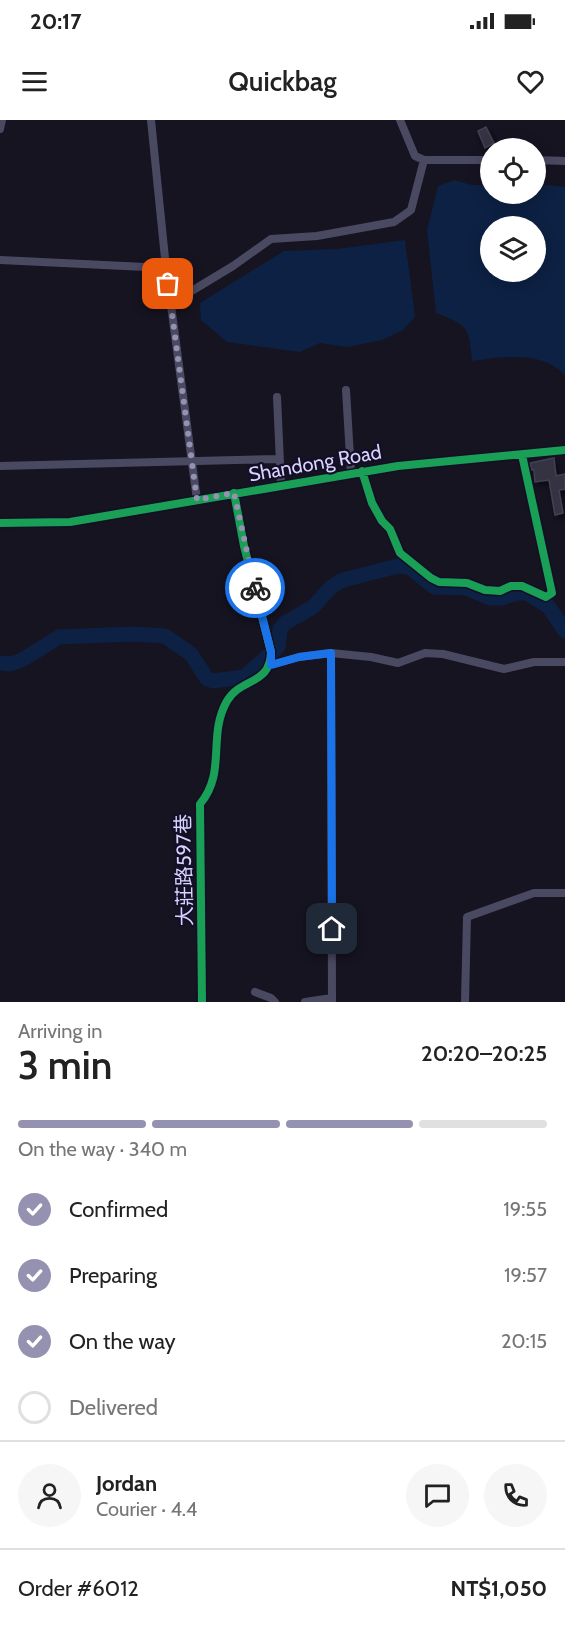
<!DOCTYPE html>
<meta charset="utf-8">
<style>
:root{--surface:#fff;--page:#f6f6f6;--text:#222;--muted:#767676;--line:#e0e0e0;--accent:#9591b1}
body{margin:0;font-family:Cabin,"Noto Sans TC",sans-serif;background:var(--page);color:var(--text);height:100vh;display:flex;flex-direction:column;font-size:22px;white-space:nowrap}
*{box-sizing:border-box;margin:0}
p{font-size:20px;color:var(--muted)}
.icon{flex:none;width:33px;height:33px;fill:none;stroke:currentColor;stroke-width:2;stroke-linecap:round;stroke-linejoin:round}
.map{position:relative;height:882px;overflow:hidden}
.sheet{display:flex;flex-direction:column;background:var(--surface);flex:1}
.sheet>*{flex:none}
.fabs{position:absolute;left:480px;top:18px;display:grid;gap:12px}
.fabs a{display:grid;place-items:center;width:66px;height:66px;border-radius:50%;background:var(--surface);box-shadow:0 3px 15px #0003;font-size:30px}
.pin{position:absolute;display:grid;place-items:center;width:51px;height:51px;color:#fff;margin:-26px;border-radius:12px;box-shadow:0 3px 9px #0006}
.courier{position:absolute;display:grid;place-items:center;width:60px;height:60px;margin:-30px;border:4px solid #1a73e8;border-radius:50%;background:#fff;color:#222;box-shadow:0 2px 8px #0007}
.head em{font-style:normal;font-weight:600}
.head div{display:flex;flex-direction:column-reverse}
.head{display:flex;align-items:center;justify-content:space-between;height:102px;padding:0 18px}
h1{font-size:39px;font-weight:600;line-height:45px}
.bar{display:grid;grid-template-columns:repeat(4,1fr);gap:9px 6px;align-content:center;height:72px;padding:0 18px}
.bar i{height:8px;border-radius:4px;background:var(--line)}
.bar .selected{background:var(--accent)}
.bar p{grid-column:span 4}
.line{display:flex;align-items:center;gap:15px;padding:0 18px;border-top:2px solid var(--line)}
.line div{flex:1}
.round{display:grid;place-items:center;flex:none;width:63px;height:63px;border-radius:32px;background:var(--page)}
ol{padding:0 18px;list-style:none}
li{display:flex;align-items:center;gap:18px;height:66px}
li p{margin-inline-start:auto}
li .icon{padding:6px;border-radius:50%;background:var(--accent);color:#fff;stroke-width:4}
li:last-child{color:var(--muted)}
li i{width:33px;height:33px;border:3px solid var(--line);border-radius:50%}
.status{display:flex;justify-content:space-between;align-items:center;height:42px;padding:0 30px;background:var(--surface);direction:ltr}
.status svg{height:16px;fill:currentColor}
header{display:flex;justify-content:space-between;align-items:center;height:78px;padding:0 18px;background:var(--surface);font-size:27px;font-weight:600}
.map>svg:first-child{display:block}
.water{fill:#0d2144;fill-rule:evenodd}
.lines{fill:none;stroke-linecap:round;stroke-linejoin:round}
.river{stroke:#0d2144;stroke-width:15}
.building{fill:#343243;stroke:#433f54;stroke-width:1.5;filter:url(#shadow)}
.minor{stroke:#4a4962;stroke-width:8}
.cycleway-casing{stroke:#130f26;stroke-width:11}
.cycleway{stroke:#1a9f57;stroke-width:8}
.done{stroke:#9591b1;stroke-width:6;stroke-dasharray:0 10.8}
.route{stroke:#1a73e8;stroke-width:8}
.labels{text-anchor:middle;stroke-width:4.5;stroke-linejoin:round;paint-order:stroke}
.street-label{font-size:20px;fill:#d9d4ff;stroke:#130f26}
</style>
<div class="status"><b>20:17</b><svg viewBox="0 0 49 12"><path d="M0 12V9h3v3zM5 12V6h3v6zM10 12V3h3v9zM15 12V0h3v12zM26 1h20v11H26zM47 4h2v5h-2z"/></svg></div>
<header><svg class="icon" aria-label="menu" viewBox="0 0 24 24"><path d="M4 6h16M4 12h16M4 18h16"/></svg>Quickbag<svg class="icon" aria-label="heart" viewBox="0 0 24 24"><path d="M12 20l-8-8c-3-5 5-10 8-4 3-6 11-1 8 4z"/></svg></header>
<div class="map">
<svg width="565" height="882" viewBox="0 0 565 882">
<defs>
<filter id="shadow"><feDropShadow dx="2" dy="3" stdDeviation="3" flood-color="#0009"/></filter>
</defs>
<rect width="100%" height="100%" fill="#161421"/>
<path class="water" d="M454,60L472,65H490V74H536V64L565,67V255C541,230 503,237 472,241C469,207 469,206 436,193L427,110L438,66ZM490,106H536V152H490Z
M405,120L415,197L403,210L382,220L348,227L320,223L300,232L227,222L201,200L200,183L284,131L337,129Z"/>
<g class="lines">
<path class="river" d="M0,543L10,544L22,540L59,517L132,514L165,516L191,534L207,559L213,561L244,557L278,527L280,509L285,503L313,487L331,467L343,460L398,446L409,447L434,467L467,468L490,478H501L518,473H527L549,487L565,511"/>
</g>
<path class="building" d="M486,7L494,23L485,28L478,11Z
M554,338L556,356L565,354V369L559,370L563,393L555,395L549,360L535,362L534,350H532L530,343Z"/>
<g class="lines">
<path class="minor" d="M151,0L166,148L197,380
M400,0L415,36L424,40H490
M0,9L2,0
M536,40L565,41
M0,140L166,148
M170,180L190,172L233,146L271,119L317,116L394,102L411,90L424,40
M346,270L351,353
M277,277L281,365
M0,346L278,339
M362,351L372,383L382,401L390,409L400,433L431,458L439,462L467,463L485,470L500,471L511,466H522L546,477L552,473L522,335
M0,403L70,402L398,346L565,330
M331,533L332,882
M271,545L299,537L331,533L371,537L398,543L425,533L443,534L504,549L534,542H565
M255,872L271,878L275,882
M202,882L200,684C227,652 207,616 227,581C241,557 270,566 271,532L244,426L234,373
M305,882L332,878
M465,882L467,797L534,773H565"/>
<defs>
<path id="cycleway" d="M362,351L372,383L382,401L390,409L400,433L431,458L439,462L467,463L485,470L500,471L511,466H522L546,477L552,473L522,335
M0,403L70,402L398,346L565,330
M202,882L200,684C227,652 207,616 227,581C241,557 270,566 271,532L244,426L234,373"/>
</defs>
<use href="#cycleway" class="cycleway-casing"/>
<use href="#cycleway" class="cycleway"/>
</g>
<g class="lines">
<path class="done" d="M168,164L197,380L234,373L255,468"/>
<path class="route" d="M255,468L271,532V545L299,537L331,533L332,809"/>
</g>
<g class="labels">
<g class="street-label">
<text transform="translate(315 343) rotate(-10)" y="7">Shandong Road</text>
<text transform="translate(184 750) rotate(-91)" y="7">大莊路597巷</text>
</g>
</g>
</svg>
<div class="fabs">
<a><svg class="icon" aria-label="locate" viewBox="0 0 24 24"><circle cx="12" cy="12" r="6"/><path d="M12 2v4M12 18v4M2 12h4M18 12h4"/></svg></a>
<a><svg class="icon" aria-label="layers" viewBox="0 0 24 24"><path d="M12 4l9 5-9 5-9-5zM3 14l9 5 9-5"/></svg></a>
</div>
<div class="pin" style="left:168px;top:164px;background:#ea580c"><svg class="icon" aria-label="bag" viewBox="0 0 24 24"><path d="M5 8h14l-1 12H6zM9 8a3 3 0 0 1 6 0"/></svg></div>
<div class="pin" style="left:332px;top:809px;background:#1f2937"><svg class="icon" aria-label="home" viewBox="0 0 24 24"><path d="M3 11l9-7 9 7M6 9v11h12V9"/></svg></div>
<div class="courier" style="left:255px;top:468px"><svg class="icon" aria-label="bike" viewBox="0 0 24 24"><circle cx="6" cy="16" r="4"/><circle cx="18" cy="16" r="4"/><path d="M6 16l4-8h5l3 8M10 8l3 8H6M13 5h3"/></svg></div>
</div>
<section class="sheet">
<div class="head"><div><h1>3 min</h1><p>Arriving in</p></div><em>20:20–20:25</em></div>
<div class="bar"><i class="selected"></i><i class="selected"></i><i class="selected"></i><i></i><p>On the way · 340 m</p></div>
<ol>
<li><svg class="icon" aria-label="check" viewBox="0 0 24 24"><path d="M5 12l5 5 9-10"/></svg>Confirmed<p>19:55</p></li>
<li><svg class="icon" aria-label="check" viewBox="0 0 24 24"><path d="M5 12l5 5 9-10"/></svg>Preparing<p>19:57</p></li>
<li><svg class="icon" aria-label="check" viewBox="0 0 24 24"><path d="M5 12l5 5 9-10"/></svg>On the way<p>20:15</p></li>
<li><i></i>Delivered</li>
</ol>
<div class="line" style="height:108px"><a class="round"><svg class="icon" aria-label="person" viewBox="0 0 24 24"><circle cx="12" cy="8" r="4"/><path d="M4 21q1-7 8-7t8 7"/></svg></a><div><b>Jordan</b><p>Courier · 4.4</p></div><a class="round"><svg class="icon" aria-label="chat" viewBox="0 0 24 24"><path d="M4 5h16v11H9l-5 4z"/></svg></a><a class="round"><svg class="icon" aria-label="phone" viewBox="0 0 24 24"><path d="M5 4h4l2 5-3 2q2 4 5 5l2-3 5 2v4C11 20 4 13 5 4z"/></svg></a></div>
<div class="line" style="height:78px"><div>Order #6012</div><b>NT$1,050</b></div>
</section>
